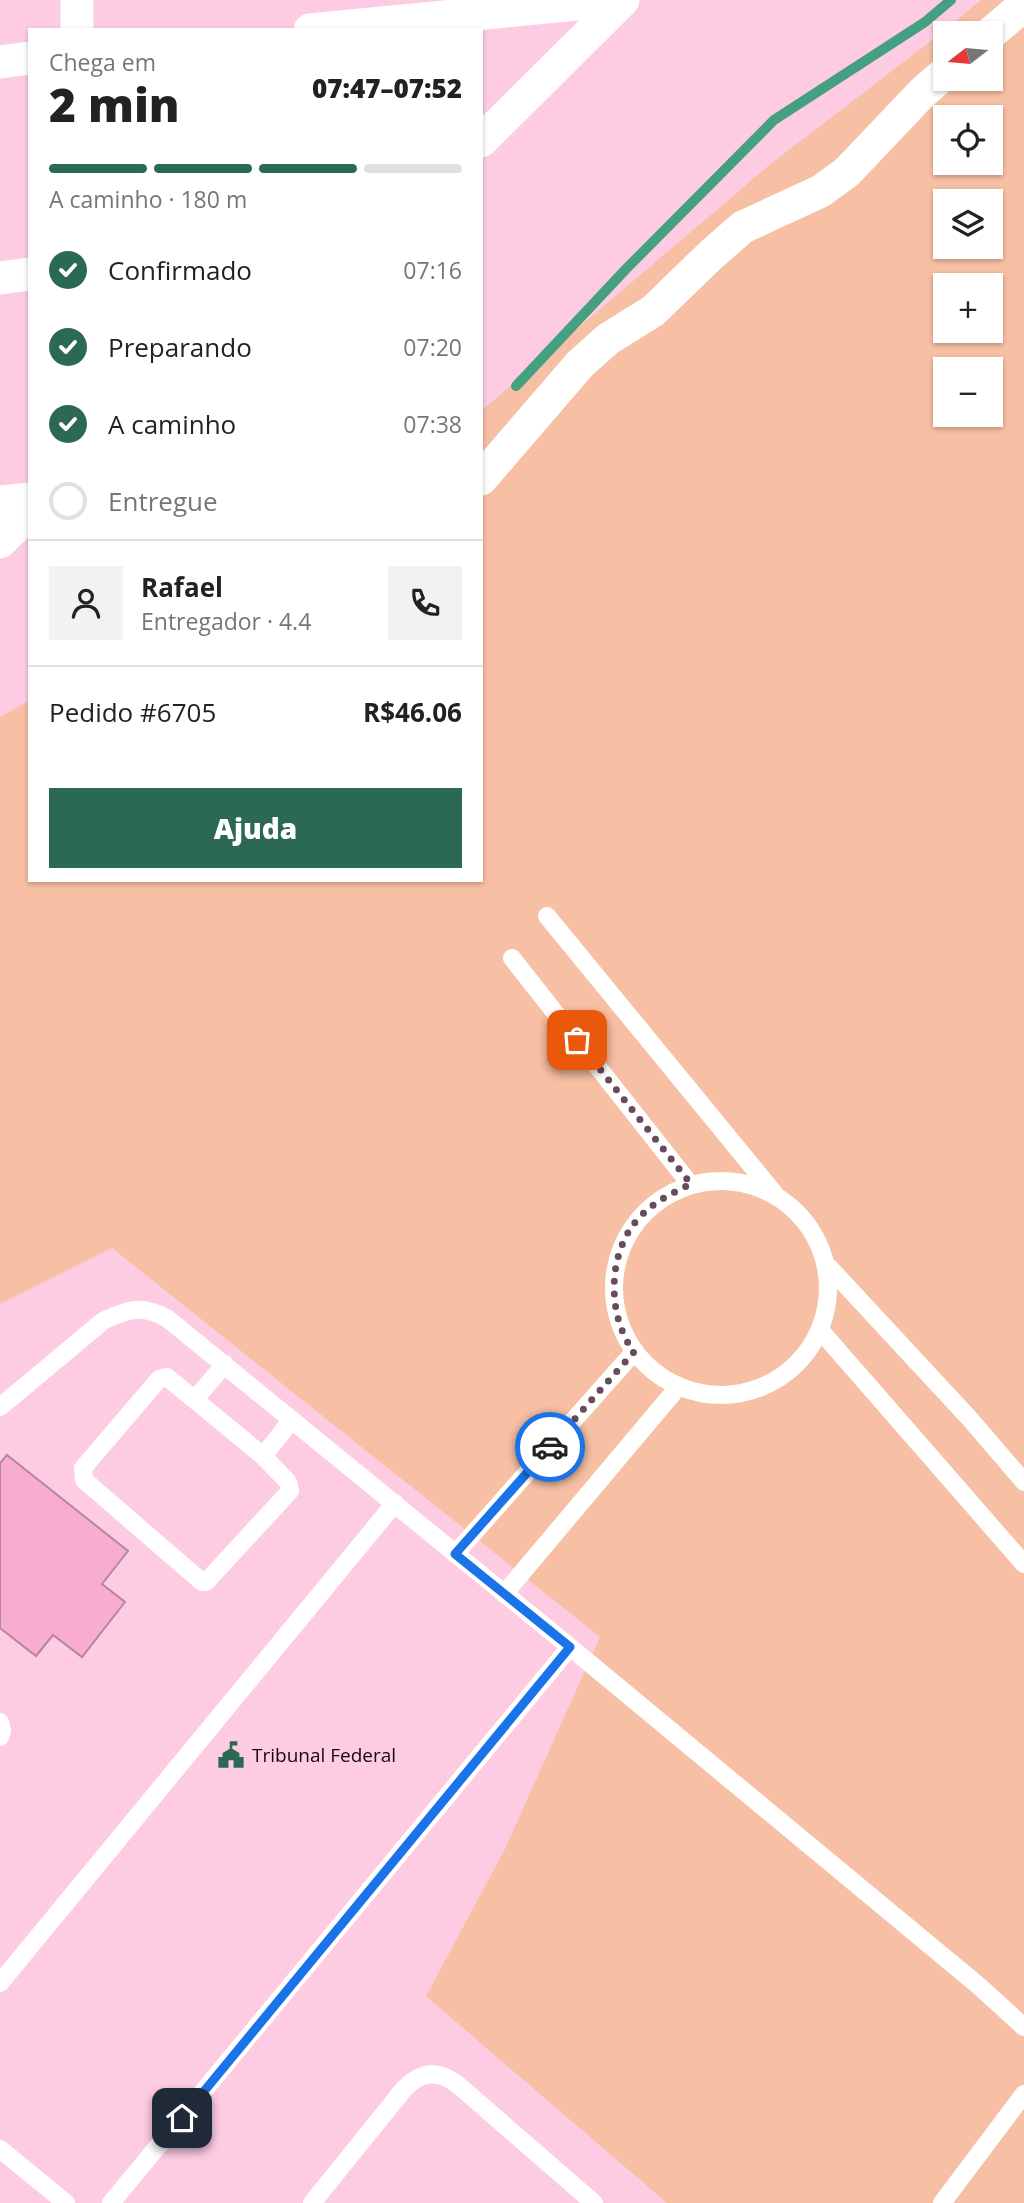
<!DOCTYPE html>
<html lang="pt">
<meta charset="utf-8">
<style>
:root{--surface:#fff;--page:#f2f2f2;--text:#222;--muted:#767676;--line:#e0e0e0;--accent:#2c6954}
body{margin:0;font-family:"Open Sans",sans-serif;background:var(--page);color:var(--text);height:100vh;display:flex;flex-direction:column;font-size:26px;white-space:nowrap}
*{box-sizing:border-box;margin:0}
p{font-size:23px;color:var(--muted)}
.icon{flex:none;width:38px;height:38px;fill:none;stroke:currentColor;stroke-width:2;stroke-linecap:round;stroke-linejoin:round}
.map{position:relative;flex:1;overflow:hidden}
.sheet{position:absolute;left:28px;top:28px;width:455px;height:854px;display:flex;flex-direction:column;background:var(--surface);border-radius:0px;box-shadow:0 2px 5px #0004}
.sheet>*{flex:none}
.needle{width:46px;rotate:254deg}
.buttons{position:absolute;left:933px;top:21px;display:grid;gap:14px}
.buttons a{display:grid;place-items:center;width:70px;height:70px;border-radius:0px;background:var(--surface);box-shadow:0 2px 5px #0004;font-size:35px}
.pin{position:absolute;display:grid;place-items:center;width:60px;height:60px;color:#fff;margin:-30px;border-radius:14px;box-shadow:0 4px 10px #0006}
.courier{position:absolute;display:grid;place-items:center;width:70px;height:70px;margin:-35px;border:5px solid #1a73e8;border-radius:50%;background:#fff;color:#222;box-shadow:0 2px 9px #0007}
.headline em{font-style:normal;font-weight:800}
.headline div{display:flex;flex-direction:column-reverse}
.headline{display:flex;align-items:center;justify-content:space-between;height:119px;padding:0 21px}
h1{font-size:46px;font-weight:800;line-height:52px}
.bar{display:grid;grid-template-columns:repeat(4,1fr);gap:10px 7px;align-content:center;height:84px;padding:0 21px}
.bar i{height:9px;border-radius:5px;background:var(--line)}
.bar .current{background:var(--accent)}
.bar p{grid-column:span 4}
.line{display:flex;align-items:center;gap:18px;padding:0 21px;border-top:2px solid var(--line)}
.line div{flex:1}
.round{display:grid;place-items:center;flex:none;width:74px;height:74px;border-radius:0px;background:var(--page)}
ol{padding:0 21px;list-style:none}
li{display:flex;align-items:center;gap:21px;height:77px}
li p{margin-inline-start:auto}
li .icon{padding:7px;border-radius:50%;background:var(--accent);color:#fff;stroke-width:4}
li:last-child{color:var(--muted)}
li i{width:38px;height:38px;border:4px solid var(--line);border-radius:50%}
.action{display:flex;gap:14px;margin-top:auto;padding:14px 21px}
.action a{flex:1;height:80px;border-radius:0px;background:var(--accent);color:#fff;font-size:28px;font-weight:800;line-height:80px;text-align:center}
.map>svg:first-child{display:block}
.green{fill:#f7bfa3;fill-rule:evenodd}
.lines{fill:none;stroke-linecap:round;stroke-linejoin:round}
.stream{stroke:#45a081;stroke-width:10}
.building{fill:#f8acd2;stroke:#b4879d;stroke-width:2}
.lane{stroke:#fff;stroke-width:18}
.street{stroke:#fff;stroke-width:33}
.done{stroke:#674c59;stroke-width:7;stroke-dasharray:0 12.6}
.route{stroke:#1a73e8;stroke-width:9}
.labels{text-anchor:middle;stroke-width:5;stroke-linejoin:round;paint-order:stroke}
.poi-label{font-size:19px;fill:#16070f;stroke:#fdcce3;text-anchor:start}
</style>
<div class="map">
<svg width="1024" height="2203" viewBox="0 0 1024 2203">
<rect width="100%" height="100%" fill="#fdcce3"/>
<path class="green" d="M981,0H1024V2203H667L426,1996L505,1849L600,1637L112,1248L0,1304V717L30,700V880H481V411L768,166L927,44ZM945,33H990V79H945ZM945,117H990V163H945ZM945,201H990V247H945ZM945,285H990V331H945ZM945,369H990V415H945Z"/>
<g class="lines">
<path class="stream" d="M516,386L626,269L774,120L925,22L951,0"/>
</g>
<path class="building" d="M7,1455L128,1551L102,1584L125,1602L82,1657L53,1635L36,1656L0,1628V1463Z"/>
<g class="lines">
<path class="lane" d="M547,916L774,1193
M512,958L690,1184
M614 1288a107 107 0 1 1 214 0a107 107 0 1 1-214 0Z
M828,1266L970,1419L1024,1482
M820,1330L1024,1564
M167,1377L263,1456L288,1482L290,1491L206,1582H202L84,1480L83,1468L159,1379Z
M195,1399L225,1364
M0,1407L103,1321C128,1309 143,1304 168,1319L570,1647L979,1986L1024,2027
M263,1456L292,1420
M455,1554L634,1352
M504,1594L679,1386
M0,1722L2,1731L0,1737
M0,1983L395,1503
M0,2149L66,2203
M111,2203L570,1647
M312,2203L404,2089C421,2071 438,2070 457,2084L594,2203
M942,2203L1024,2094"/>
<path class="street" d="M77,30V0
M310,30L619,0
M990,34L1024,5
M0,62L30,58
M481,141L623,0
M0,278L30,274
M481,479L580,364L608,339L653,311L712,254L743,227L821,191L847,172L922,93L945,73
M0,502L30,499
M0,542L30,513"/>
</g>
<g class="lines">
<path class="done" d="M550,1447L634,1352C607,1316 607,1255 637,1220C652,1203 670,1194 691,1184L577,1040"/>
<path class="route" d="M182,2118L570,1647L455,1554L550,1447"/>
</g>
<defs>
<symbol id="civic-bare" viewBox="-9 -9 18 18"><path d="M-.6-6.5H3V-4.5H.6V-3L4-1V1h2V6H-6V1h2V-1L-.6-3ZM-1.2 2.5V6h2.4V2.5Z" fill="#2c6954" stroke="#fdcce3" stroke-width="2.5" paint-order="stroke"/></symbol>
</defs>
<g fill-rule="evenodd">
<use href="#civic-bare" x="212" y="1736" width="38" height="38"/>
</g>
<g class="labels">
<g class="poi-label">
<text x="252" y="1762">Tribunal Federal</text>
</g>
</g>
</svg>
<div class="buttons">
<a><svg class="needle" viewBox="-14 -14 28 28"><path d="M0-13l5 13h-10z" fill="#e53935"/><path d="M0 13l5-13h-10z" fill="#767676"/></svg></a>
<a><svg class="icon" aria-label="locate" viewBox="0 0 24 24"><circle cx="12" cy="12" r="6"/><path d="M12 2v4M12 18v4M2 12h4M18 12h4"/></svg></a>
<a><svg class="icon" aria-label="layers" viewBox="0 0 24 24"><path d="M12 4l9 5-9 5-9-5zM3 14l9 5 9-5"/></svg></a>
<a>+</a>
<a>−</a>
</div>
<div class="pin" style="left:577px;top:1040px;background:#ea580c"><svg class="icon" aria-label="bag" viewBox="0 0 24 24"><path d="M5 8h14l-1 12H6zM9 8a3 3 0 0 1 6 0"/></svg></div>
<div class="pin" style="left:182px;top:2118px;background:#1f2937"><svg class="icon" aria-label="home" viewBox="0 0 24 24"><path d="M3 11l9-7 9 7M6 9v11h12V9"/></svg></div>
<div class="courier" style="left:550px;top:1447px"><svg class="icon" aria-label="car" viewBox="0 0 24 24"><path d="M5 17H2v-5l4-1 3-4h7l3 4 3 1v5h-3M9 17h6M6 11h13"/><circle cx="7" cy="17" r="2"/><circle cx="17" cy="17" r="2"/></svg></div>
<section class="sheet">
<div class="headline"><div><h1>2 min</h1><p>Chega em</p></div><em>07:47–07:52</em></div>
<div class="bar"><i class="current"></i><i class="current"></i><i class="current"></i><i></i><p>A caminho · 180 m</p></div>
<ol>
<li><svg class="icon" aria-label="check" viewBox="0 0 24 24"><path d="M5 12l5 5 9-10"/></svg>Confirmado<p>07:16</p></li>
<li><svg class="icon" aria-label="check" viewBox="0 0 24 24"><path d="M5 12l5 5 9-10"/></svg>Preparando<p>07:20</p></li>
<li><svg class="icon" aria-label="check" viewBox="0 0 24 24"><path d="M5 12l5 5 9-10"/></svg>A caminho<p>07:38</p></li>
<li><i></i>Entregue</li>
</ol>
<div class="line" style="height:126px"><a class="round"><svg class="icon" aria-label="person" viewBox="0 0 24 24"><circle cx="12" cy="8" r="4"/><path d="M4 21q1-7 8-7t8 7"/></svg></a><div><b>Rafael</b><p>Entregador · 4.4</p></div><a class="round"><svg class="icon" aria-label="phone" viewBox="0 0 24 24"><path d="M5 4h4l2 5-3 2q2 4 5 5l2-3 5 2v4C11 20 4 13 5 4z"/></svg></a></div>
<div class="line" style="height:91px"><div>Pedido #6705</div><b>R$46.06</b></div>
<div class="action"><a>Ajuda</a></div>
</section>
</div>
